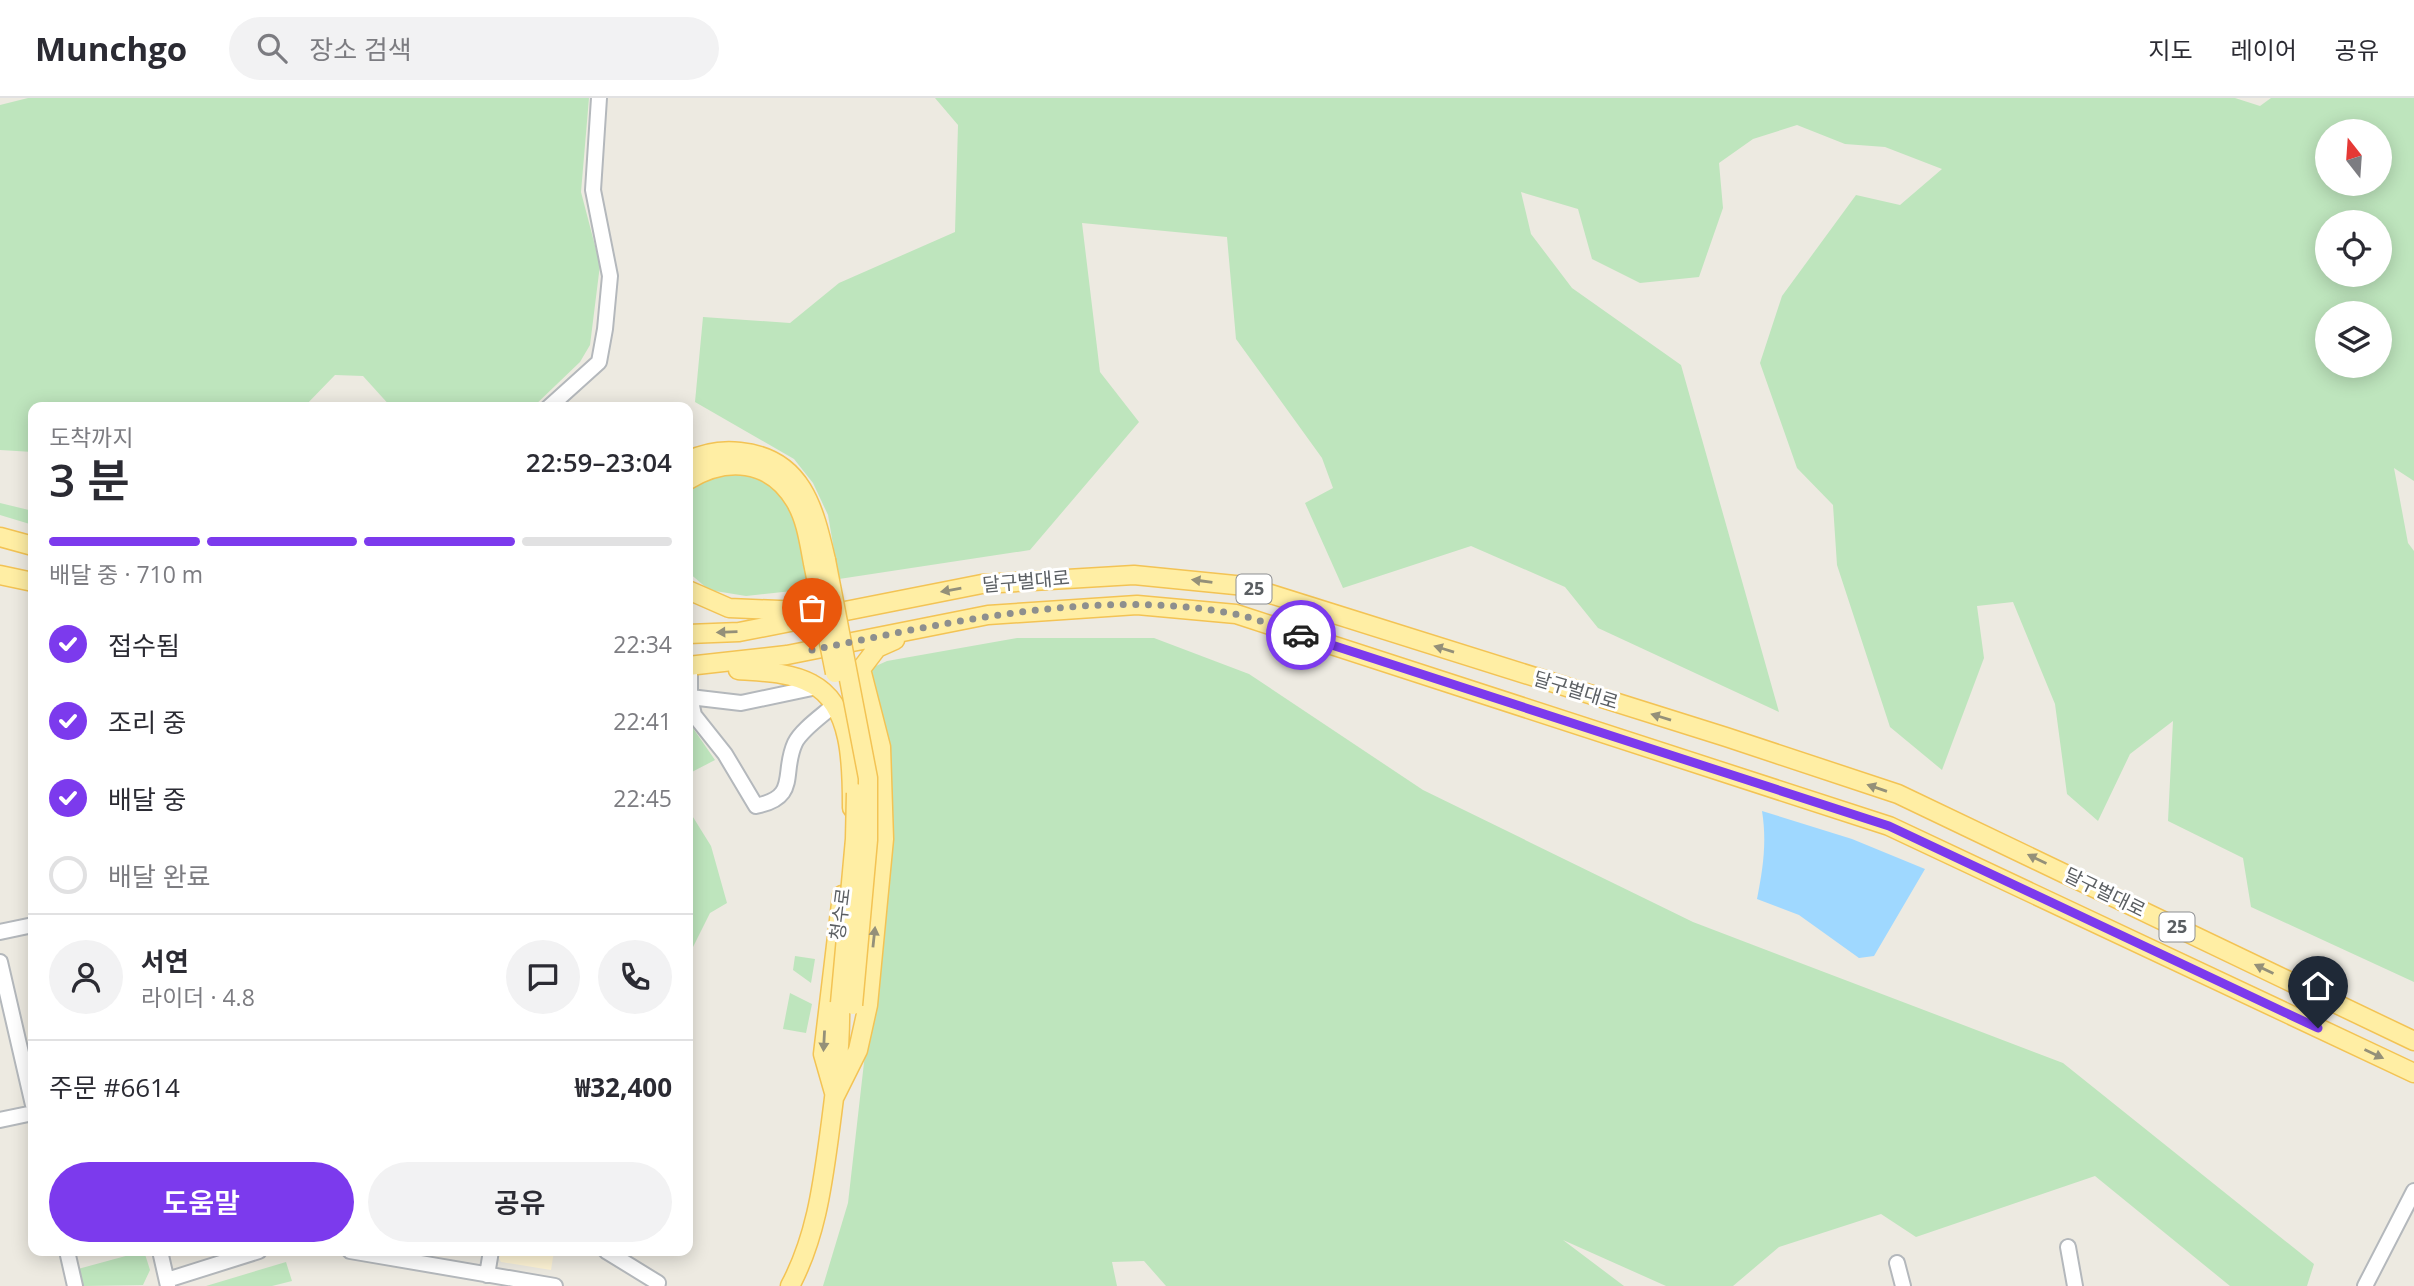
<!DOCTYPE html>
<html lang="ko">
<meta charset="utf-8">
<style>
:root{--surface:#fff;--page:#f2f2f3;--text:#2b2b33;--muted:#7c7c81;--line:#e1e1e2;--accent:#7c3aed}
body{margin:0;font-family:"Open Sans","Noto Sans KR",sans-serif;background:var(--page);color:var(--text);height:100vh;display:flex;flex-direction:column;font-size:26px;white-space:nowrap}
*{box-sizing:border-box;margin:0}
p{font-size:23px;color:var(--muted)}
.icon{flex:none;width:38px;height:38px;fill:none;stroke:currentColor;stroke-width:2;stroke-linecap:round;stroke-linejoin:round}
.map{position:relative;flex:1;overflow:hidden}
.side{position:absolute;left:28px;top:304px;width:665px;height:854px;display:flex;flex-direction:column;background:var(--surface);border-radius:14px;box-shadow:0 4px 18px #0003}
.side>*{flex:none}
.needle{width:46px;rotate:343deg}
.fabs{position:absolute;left:2315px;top:21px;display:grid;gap:14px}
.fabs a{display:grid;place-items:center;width:77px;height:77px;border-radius:50%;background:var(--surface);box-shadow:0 4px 18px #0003;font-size:35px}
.pin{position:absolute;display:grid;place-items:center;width:60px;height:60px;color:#fff;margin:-72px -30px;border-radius:50% 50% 50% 0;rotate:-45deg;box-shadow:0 0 7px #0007}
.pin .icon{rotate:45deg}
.courier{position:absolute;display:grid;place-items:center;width:70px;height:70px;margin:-35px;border:5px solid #7c3aed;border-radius:50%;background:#fff;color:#222;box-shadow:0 2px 9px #0007}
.overview em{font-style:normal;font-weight:600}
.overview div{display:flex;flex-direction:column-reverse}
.overview{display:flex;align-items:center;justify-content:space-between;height:119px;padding:0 21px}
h1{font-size:46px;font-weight:600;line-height:52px}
.bar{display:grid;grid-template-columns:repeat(4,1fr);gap:10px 7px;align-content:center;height:84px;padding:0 21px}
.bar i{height:9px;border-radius:5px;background:var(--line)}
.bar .selected{background:var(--accent)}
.bar p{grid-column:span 4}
.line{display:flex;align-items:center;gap:18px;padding:0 21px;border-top:2px solid var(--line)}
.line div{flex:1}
.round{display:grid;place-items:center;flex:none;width:74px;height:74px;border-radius:37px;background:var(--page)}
ol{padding:0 21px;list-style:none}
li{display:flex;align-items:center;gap:21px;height:77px}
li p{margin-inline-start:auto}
li .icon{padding:7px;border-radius:50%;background:var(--accent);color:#fff;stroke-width:4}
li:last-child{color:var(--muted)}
li i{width:38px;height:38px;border:4px solid var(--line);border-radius:50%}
.primary-button{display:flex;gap:14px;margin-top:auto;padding:14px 21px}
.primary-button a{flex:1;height:80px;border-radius:42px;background:var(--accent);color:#fff;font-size:28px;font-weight:600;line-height:80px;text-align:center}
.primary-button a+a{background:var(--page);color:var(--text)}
header{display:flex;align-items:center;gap:42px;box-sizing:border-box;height:98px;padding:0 35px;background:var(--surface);border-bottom:2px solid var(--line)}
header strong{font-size:33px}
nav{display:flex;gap:38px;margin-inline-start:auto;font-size:24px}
.search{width:490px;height:63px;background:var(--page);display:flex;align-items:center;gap:18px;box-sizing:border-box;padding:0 24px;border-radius:38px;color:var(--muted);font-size:26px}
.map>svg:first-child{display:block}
.commercial{fill:#fef4d5}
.green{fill:#bee5bd;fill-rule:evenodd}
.water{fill:#9fd8ff}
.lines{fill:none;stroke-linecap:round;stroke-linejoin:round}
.minor-casing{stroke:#b4b8bc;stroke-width:18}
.major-casing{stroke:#f3c354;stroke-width:21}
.minor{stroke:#fff;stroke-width:14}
.major{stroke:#ffeea4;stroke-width:18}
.major-bridge-casing{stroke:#f3c354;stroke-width:21;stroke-linecap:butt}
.major-bridge{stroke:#ffeea4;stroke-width:18}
.oneway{fill:#949079}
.done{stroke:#8d8f8e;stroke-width:7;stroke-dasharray:0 12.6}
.route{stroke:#7c3aed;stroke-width:9}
.labels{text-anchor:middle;stroke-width:6;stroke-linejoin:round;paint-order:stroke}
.shield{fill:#fff;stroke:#8c8e91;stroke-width:2}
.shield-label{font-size:18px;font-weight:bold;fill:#5a5e62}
.street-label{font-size:19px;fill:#5a5e62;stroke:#fff}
</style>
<header>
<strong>Munchgo</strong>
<div class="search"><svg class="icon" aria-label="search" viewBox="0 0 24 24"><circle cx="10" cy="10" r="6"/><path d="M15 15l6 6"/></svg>장소 검색</div>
<nav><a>지도</a><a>레이어</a><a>공유</a></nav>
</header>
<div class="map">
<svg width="2414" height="1188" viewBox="0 0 2414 1188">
<rect width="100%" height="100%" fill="#edeae1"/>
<path class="commercial" d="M495,1153H554L551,1172L501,1164Z"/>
<path class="green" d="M28,0H589L581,94L600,167L590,247L580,264L532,310H392L363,278L335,277L303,310H33V354L0,352V7Z
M935,0H2235L2260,8L2271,0H2414V383L2394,370L2408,445L2414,453V884L2251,809L2243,760L2168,723L2173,623L2130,656L2098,723L2067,696L2055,606L2013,504L1977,508L1984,560L1942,672L1890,629L1837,467L1833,407L1797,370L1760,265L1782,198L1856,97L1900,107L1942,71L1885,49L1845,46L1797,27L1753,41L1719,65L1723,110L1699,179L1640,185L1592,161L1578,111L1521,94L1531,136L1572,190L1681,267L1779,614L1598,530L1565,489L1471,448L1343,490L1305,405L1333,390L1322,360L1236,241L1227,139L1082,125L1100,274L1139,324L1030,452L839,481L828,417L813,385L794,361L695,304L703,219L790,225L839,185L955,134L958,27ZM2328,33H2380V86H2328ZM2328,124H2380V177H2328ZM2328,215H2380V268H2328Z
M737,370C799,390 800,435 811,491L746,498L709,492L688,474V392L704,377Z
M0,405L33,413V427L0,417Z
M1017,540H1154L1249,576L1423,692L1693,824L2063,965L2314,1166L2307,1188H2230L2095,1078L1916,1139L1881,1116L1779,1149L1733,1188H1666L1563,1142L1624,1188H1166L1144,1163L1112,1164L1117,1188H823L848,1105L892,719L888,658L867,572L887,563Z
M688,623L715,662L688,676Z
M688,711L711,748L727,805L710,815L688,859Z
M795,858L815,861L811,885L793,872Z
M790,895L812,906L806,935L783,931Z
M144,1153L150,1172L143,1187L83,1188L78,1171Z
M286,1164L292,1183L272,1188H206Z"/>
<path class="water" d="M1762,713L1852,741L1925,771L1874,858L1859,860L1799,817L1757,801C1763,771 1767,744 1762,713Z"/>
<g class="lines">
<defs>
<path id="minor" d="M548,310L599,264L605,231L610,178L593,92L599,0
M690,567V599L694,617L725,656L756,708C800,699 781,675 795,645C801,632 823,617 834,607
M690,599L741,605L817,589
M0,834L33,827
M0,864L33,1007
M0,1022L33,1015
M2068,1149L2075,1188
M67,1153L75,1188
M160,1153L168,1188
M350,1153L555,1188
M606,1153L658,1185L657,1188
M1897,1165L1903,1188
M487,1177L491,1153
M167,1182L259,1153
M2365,1188L2414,1093"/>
<path id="major" d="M688,363C704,355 722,352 740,354C802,360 814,410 826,462
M688,382C726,359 770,361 795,403C806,421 809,444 813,465
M0,439L33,448
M0,477L33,484
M688,492L729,510L803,513
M688,536L739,534L982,486L1134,477L1245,488L1726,639L1898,696L2414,943
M688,568L787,557L988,517L1137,507L1236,516L1889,728L2414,975
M738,572C763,574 790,574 812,586C853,607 852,671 852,710
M835,998L823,956L842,797
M835,998L858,952L868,907L884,741L881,649L861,571L877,550L895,542
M790,1188C815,1141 822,1091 829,1039C835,994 841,950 840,905"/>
</defs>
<use href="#minor" class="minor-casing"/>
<use href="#major" class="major-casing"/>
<use href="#minor" class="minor"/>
<use href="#major" class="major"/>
<defs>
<path id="major-bridge" d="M826,462L868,680V742L853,907
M813,465L835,575
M840,905L855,741L856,695"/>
</defs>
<use href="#major-bridge" class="major-bridge-casing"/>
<use href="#major-bridge" class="major-bridge"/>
</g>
<defs><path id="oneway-solid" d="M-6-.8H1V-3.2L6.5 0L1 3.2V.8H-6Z" transform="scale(1.75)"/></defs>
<g class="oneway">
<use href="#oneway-solid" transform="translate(1202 483) rotate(-172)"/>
<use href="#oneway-solid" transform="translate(951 492) rotate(170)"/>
<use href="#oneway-solid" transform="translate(727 534) rotate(178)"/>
<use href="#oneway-solid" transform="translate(1444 551) rotate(-163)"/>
<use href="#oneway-solid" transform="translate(1661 619) rotate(-163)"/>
<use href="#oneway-solid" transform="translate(1877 690) rotate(-161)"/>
<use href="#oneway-solid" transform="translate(2037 761) rotate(-154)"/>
<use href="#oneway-solid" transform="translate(874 839) rotate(-84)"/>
<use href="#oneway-solid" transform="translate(2264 871) rotate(-154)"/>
<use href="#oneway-solid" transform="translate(824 943) rotate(93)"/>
<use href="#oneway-solid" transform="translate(2374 956) rotate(25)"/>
</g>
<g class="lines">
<path class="done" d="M812,552C946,525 1099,489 1235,516C1258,521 1280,530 1301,537"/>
<path class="route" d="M1301,537L1889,728L2318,930"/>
</g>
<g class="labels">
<g class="shield">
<rect x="1236.5" y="476.5" width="35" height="29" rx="5"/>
<rect x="2159.5" y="814.5" width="35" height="29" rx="5"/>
</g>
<g class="shield-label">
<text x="1254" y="497">25</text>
<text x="2177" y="835">25</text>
</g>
<g class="street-label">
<text transform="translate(1026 483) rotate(-5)" y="7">달구벌대로</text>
<text transform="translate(1576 592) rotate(17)" y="7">달구벌대로</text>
<text transform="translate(2105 794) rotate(26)" y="7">달구벌대로</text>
<text transform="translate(840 816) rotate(-83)" y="7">청수로</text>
</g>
</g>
</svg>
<div class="fabs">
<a><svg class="needle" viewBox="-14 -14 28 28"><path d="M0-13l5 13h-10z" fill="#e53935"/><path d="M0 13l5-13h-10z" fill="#7c7c81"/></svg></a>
<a><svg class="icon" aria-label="locate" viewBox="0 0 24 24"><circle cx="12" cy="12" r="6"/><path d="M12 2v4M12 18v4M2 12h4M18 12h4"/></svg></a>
<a><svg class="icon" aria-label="layers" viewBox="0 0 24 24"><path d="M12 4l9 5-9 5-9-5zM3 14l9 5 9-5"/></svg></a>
</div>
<div class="pin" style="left:812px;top:552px;background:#ea580c"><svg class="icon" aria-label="bag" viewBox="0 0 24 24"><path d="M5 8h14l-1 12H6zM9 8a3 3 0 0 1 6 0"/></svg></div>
<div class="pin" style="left:2318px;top:930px;background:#1f2937"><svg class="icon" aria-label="home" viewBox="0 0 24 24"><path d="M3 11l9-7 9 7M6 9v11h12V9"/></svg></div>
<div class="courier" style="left:1301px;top:537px"><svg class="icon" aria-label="car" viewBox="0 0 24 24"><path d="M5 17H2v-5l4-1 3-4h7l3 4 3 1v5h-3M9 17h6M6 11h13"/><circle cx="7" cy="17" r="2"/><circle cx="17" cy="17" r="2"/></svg></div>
<section class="side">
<div class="overview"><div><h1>3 분</h1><p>도착까지</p></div><em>22:59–23:04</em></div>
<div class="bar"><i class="selected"></i><i class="selected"></i><i class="selected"></i><i></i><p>배달 중 · 710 m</p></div>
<ol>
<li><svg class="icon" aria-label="check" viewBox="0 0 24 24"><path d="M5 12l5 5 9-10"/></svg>접수됨<p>22:34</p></li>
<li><svg class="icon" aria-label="check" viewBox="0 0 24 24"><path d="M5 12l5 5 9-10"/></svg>조리 중<p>22:41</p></li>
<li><svg class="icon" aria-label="check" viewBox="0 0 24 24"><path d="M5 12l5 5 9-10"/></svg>배달 중<p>22:45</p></li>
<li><i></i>배달 완료</li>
</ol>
<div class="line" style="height:126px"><a class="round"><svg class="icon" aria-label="person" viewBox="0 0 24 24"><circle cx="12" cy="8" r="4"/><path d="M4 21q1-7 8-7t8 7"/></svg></a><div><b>서연</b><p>라이더 · 4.8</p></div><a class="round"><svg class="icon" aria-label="chat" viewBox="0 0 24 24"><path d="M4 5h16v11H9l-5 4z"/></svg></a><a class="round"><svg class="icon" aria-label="phone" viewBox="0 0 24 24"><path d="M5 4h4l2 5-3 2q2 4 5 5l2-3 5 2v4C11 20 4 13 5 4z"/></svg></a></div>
<div class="line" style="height:91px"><div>주문 #6614</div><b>₩32,400</b></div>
<div class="primary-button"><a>도움말</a><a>공유</a></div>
</section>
</div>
